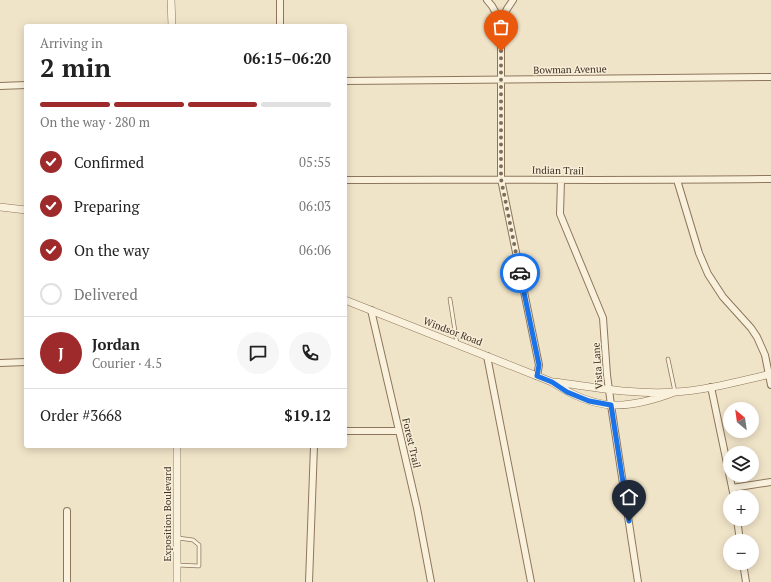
<!DOCTYPE html>
<meta charset="utf-8">
<style>
:root{--surface:#fff;--page:#f6f6f6;--text:#222;--muted:#767676;--line:#e0e0e0;--accent:#9e2a2b}
body{margin:0;font-family:"PT Serif",serif;background:var(--page);color:var(--text);height:100vh;display:flex;flex-direction:column;font-size:15px;white-space:nowrap}
*{box-sizing:border-box;margin:0}
p{font-size:13px;color:var(--muted)}
.icon{flex:none;width:22px;height:22px;fill:none;stroke:currentColor;stroke-width:2;stroke-linecap:round;stroke-linejoin:round}
.map{position:relative;flex:1;overflow:hidden}
.side{position:absolute;left:24px;top:24px;width:323px;height:424px;display:flex;flex-direction:column;background:var(--surface);border-radius:4px;box-shadow:0 2px 10px #0003}
.side>*{flex:none}
.needle{width:26px;rotate:331deg}
.tools{position:absolute;left:723px;top:402px;display:grid;gap:8px}
.tools a{display:grid;place-items:center;width:36px;height:36px;border-radius:50%;background:var(--surface);box-shadow:0 2px 10px #0003;font-size:20px}
.pin{position:absolute;display:grid;place-items:center;width:34px;height:34px;color:#fff;margin:-41px -17px;border-radius:50% 50% 50% 0;rotate:-45deg;box-shadow:0 0 4px #0007}
.pin .icon{rotate:45deg}
.courier{position:absolute;display:grid;place-items:center;width:40px;height:40px;margin:-20px;border:3px solid #1a73e8;border-radius:50%;background:#fff;color:#222;box-shadow:0 1px 5px #0007}
.overview em{font-style:normal;font-weight:800}
.overview div{display:flex;flex-direction:column-reverse}
.overview{display:flex;align-items:center;justify-content:space-between;height:68px;padding:0 16px}
h1{font-size:26px;font-weight:800;line-height:30px}
.bar{display:grid;grid-template-columns:repeat(4,1fr);gap:6px 4px;align-content:center;height:48px;padding:0 16px}
.bar i{height:5px;border-radius:3px;background:var(--line)}
.bar .on{background:var(--accent)}
.bar p{grid-column:span 4}
.line{display:flex;align-items:center;gap:10px;padding:0 16px;border-top:1px solid var(--line)}
.line div{flex:1}
.round{display:grid;place-items:center;flex:none;width:42px;height:42px;border-radius:21px;background:var(--page)}
ol{padding:0 16px;list-style:none}
li{display:flex;align-items:center;gap:12px;height:44px}
li p{margin-inline-start:auto}
li .icon{padding:4px;border-radius:50%;background:var(--accent);color:#fff;stroke-width:4}
li:last-child{color:var(--muted)}
li i{width:22px;height:22px;border:2px solid var(--line);border-radius:50%}
.map>svg:first-child{display:block}
.lines{fill:none;stroke-linecap:round;stroke-linejoin:round}
.service-casing{stroke:#8d765c;stroke-width:4.5}
.minor-casing{stroke:#8d765c;stroke-width:8}
.tertiary-casing{stroke:#8d765c;stroke-width:8}
.service{stroke:#faf1dc;stroke-width:3}
.minor{stroke:#faf1dc;stroke-width:6}
.tertiary{stroke:#faf1dc;stroke-width:7}
.done{stroke:#7c6e5b;stroke-width:4;stroke-dasharray:0 7.2}
.route{stroke:#1a73e8;stroke-width:5}
.labels{text-anchor:middle;stroke-width:3;stroke-linejoin:round;paint-order:stroke}
.street-label{font-size:10px;fill:#3d2e20;stroke:#f7eed8}
</style>
<div class="map">
<svg width="771" height="582" viewBox="0 0 771 582">
<rect width="100%" height="100%" fill="#f0e4c8"/>
<g class="lines">
<defs>
<path id="service" d="M450,299L457,344
M668,359L675,392
M177,565L199,566V545L193,540L178,538"/>
<path id="minor" d="M280,0V26
M487,0L492,6L501,22
M513,0L507,9L501,22V179L539,365L537,376
M345,81L771,77
M0,86L26,85
M345,180C487,179 629,181 771,179
M561,180L560,214L603,318L607,375L611,405L638,582
M677,180L699,253L708,274L723,297L751,328L757,337L765,355L771,385
M371,310L417,508L431,582
M487,356L531,582
M0,363L26,362
M711,387L734,497
M345,431H398
M732,488L771,482
M67,511V582
M737,519L740,541
M743,563L746,582
M309,582L314,446"/>
<path id="tertiary" d="M171,0L172,26
M0,207L26,210
M345,300L552,382C597,412 627,410 675,392
M554,382C594,387 634,395 675,392C708,390 739,381 771,374
M177,446V582"/>
</defs>
<use href="#service" class="service-casing"/>
<use href="#minor" class="minor-casing"/>
<use href="#tertiary" class="tertiary-casing"/>
<use href="#service" class="service"/>
<use href="#minor" class="minor"/>
<use href="#tertiary" class="tertiary"/>
</g>
<g class="lines">
<path class="done" d="M501,51V179L520,273"/>
<path class="route" d="M520,273L539,365L537,376L552,382L567,392L589,401L611,405L629,521"/>
</g>
<g class="labels">
<g class="street-label">
<text transform="translate(570 69) rotate(-1)" y="4">Bowman Avenue</text>
<text transform="translate(558 170) rotate(1)" y="4">Indian Trail</text>
<text transform="translate(453 331) rotate(21)" y="4">Windsor Road</text>
<text transform="translate(597 366) rotate(-94)" y="4">Vista Lane</text>
<text transform="translate(412 443) rotate(77)" y="4">Forest Trail</text>
<text transform="translate(167 514) rotate(-90)" y="4">Exposition Boulevard</text>
</g>
</g>
</svg>
<div class="tools">
<a><svg class="needle" viewBox="-14 -14 28 28"><path d="M0-13l5 13h-10z" fill="#e53935"/><path d="M0 13l5-13h-10z" fill="#767676"/></svg></a>
<a><svg class="icon" aria-label="layers" viewBox="0 0 24 24"><path d="M12 4l9 5-9 5-9-5zM3 14l9 5 9-5"/></svg></a>
<a>+</a>
<a>−</a>
</div>
<div class="pin" style="left:501px;top:51px;background:#ea580c"><svg class="icon" aria-label="bag" viewBox="0 0 24 24"><path d="M5 8h14l-1 12H6zM9 8a3 3 0 0 1 6 0"/></svg></div>
<div class="pin" style="left:629px;top:521px;background:#1f2937"><svg class="icon" aria-label="home" viewBox="0 0 24 24"><path d="M3 11l9-7 9 7M6 9v11h12V9"/></svg></div>
<div class="courier" style="left:520px;top:273px"><svg class="icon" aria-label="car" viewBox="0 0 24 24"><path d="M5 17H2v-5l4-1 3-4h7l3 4 3 1v5h-3M9 17h6M6 11h13"/><circle cx="7" cy="17" r="2"/><circle cx="17" cy="17" r="2"/></svg></div>
<section class="side">
<div class="overview"><div><h1>2 min</h1><p>Arriving in</p></div><em>06:15–06:20</em></div>
<div class="bar"><i class="on"></i><i class="on"></i><i class="on"></i><i></i><p>On the way · 280 m</p></div>
<ol>
<li><svg class="icon" aria-label="check" viewBox="0 0 24 24"><path d="M5 12l5 5 9-10"/></svg>Confirmed<p>05:55</p></li>
<li><svg class="icon" aria-label="check" viewBox="0 0 24 24"><path d="M5 12l5 5 9-10"/></svg>Preparing<p>06:03</p></li>
<li><svg class="icon" aria-label="check" viewBox="0 0 24 24"><path d="M5 12l5 5 9-10"/></svg>On the way<p>06:06</p></li>
<li><i></i>Delivered</li>
</ol>
<div class="line" style="height:72px"><b class="round" style="background:var(--accent);color:#fff">J</b><div><b>Jordan</b><p>Courier · 4.5</p></div><a class="round"><svg class="icon" aria-label="chat" viewBox="0 0 24 24"><path d="M4 5h16v11H9l-5 4z"/></svg></a><a class="round"><svg class="icon" aria-label="phone" viewBox="0 0 24 24"><path d="M5 4h4l2 5-3 2q2 4 5 5l2-3 5 2v4C11 20 4 13 5 4z"/></svg></a></div>
<div class="line" style="height:52px"><div>Order #3668</div><b>$19.12</b></div>
</section>
</div>
